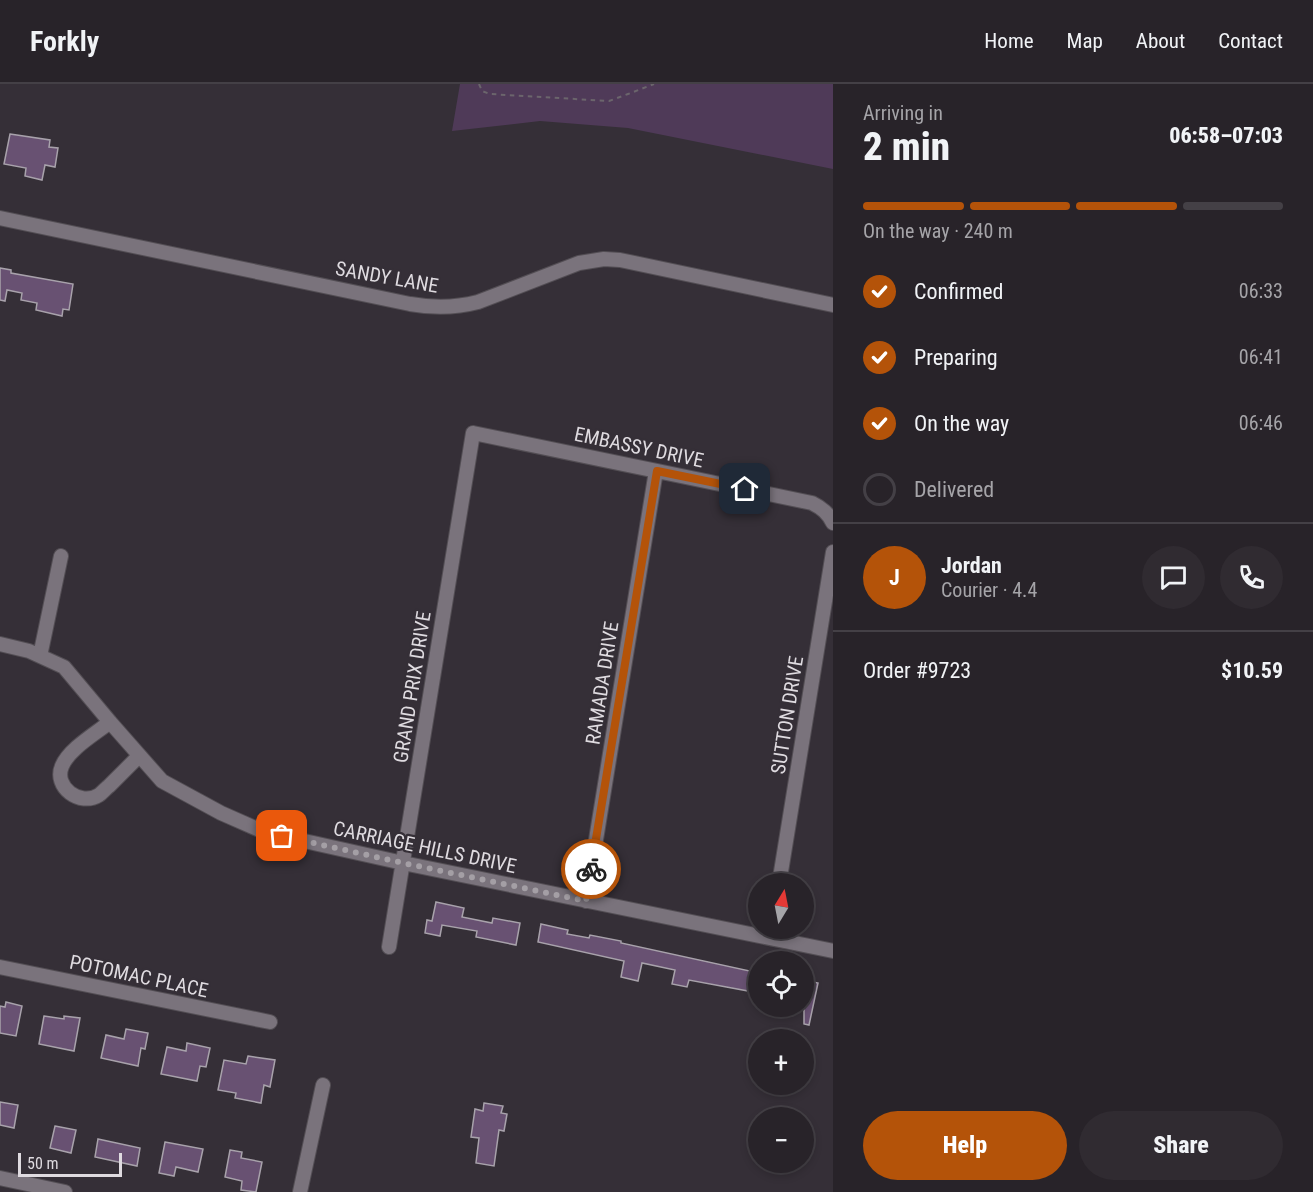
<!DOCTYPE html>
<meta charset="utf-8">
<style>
:root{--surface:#282329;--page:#302b31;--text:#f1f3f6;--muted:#a5a4a8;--line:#444046;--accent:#b45309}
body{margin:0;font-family:"Roboto Condensed",sans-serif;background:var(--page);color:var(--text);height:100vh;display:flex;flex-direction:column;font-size:22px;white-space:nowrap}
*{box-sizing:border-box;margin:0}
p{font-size:20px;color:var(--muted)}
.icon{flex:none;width:33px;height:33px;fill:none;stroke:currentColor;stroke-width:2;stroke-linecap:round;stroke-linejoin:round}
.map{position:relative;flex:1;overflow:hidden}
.side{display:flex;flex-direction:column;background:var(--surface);width:480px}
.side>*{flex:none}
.needle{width:39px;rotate:10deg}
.fabs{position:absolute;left:748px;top:789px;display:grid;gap:12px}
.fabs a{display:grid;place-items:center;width:66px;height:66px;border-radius:50%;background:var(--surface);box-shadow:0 3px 9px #0003,0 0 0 2px var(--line);font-size:30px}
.scale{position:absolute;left:18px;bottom:15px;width:104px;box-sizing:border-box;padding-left:6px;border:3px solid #dfdbe0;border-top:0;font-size:16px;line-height:21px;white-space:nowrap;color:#dfdbe0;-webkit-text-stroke:4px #352f37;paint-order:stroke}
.pin{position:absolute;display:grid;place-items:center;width:51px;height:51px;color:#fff;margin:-26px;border-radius:12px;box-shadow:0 3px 9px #0006}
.courier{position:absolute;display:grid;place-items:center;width:60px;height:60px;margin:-30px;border:4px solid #b45309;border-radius:50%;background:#fff;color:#222;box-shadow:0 2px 8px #0007}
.summary em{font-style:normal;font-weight:800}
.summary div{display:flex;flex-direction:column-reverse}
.summary{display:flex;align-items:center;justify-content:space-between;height:102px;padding:0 30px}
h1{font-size:39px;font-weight:800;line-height:45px}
.bar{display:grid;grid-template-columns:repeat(4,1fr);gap:9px 6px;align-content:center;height:72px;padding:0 30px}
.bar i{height:8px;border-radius:4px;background:var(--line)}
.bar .on{background:var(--accent)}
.bar p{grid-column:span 4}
.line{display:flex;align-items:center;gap:15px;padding:0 30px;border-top:2px solid var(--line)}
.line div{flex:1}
.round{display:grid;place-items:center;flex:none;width:63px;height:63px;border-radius:32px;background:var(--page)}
ol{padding:0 30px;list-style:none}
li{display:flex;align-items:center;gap:18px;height:66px}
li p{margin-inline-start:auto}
li .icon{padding:6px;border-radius:50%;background:var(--accent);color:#fff;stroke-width:4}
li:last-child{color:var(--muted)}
li i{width:33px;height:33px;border:3px solid var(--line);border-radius:50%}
.primary-button{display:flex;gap:12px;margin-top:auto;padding:12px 30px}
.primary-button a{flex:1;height:69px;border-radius:36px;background:var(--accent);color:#fff;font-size:24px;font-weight:800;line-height:69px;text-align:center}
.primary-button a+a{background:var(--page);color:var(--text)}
header{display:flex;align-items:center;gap:36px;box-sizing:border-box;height:84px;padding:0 30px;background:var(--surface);border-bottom:2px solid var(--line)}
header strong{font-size:28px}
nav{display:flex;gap:33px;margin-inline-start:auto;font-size:21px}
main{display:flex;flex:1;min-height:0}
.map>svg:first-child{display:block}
.green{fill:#4f3a58}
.building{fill:#685172;stroke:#a8a2ab;stroke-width:1.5}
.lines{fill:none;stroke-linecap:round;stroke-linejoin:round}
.street-casing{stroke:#534e54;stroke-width:16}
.path{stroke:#6b656c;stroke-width:2;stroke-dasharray:4.5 4.5;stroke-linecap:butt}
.street{stroke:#7a737c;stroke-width:14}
.done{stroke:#a49fa5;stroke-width:6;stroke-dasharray:0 10.8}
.route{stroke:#b45309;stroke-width:8}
.labels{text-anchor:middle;stroke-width:4.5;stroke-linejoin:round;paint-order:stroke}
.street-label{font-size:20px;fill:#dfdbe0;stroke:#352f37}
</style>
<header>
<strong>Forkly</strong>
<nav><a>Home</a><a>Map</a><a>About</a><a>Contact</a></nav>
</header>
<main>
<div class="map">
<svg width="833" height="1108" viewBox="0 0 833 1108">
<rect width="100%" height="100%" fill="#352f37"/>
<path class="green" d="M460,0H833V85L628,44L540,37L452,47Z"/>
<path class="building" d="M10,50L50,56L49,63L58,64L55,83L45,81L42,96L25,92L26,84L4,80Z
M0,184L11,186V189L73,200L69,226L63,225L62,232L36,226L37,219L21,216L22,209L7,206L5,217L0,216Z
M436,818L464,824L462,833L492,839L493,834L520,839L516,861L476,853L477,847L442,841L440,852L425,849L427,836L432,837Z
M541,840L568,846L567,850L589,854L590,851L621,857V859L759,889V909L689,896L687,903L672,900L675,886L642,879L638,897L621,893L624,877L538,858Z
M804,896L818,899L809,941L804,940Z
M6,918L22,922L16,952L0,949V922L5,923Z
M44,932L64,935V932L80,934L74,967L39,960Z
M126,945L148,949L145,965L141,964L138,982L101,974L106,951L124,955Z
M187,959L210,964L206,983L200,982L197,997L161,990L167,963L186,967Z
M248,972L275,976L270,1003L264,1001L261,1019L235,1014L236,1009L218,1006L224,976L246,980Z
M0,1018L18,1021L14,1044L0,1041Z
M484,1019L503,1022L501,1029L507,1030L504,1047L499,1046L494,1082L476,1079L479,1054L471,1053L475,1025L483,1027Z
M55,1042L76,1046L71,1069L50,1064Z
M98,1055L140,1064L137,1082L95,1073Z
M165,1058L203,1065L198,1088L176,1083L174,1092L159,1089Z
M230,1066L242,1068L241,1074L262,1078L256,1108L241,1106L242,1097L225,1093Z"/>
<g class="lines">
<defs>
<path id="street" d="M0,134L410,220C433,224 455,224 478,218L579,179L604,175L620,176L833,221
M0,560L29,567L64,583L110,638L162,697L221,729L264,748L403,779L833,867
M40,572L61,472
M110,638C95,650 69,665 62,682C53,703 80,723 99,711C102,709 106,704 109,702C119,692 129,682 139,672
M779,800L833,468
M586,817L656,387
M389,863L473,349L812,419C822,424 828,429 833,439
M0,883L270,938
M0,1094L65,1108
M300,1108L323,1001"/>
</defs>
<use href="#street" class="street-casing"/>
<path class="path" d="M479,0L482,7L490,10L609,17L628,10L654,0"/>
<use href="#street" class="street"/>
</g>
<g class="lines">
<path class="done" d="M282,752L403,779L586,817L591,785"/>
<path class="route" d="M591,785L657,387L745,405"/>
</g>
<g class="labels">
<g class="street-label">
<text transform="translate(387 193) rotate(10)" y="7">SANDY LANE</text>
<text transform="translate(639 363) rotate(12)" y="7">EMBASSY DRIVE</text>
<text transform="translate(602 599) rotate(-81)" y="7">RAMADA DRIVE</text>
<text transform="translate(412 603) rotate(-81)" y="7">GRAND PRIX DRIVE</text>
<text transform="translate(787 631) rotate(-81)" y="7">SUTTON DRIVE</text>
<text transform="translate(425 763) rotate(12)" y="7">CARRIAGE HILLS DRIVE</text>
<text transform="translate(139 892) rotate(12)" y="7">POTOMAC PLACE</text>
</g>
</g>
</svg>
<div class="fabs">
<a><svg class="needle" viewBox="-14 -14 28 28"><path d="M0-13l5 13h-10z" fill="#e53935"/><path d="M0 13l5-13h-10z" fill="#a5a4a8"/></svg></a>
<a><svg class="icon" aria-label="locate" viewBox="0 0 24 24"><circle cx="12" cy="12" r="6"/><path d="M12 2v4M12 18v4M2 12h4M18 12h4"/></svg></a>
<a>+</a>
<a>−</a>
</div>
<div class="scale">50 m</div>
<div class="pin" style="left:282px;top:752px;background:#ea580c"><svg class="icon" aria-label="bag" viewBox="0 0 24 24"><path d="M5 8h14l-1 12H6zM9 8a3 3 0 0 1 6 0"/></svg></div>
<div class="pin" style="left:745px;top:405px;background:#1f2937"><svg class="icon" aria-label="home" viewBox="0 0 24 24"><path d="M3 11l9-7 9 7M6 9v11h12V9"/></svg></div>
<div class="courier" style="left:591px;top:785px"><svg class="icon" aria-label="bike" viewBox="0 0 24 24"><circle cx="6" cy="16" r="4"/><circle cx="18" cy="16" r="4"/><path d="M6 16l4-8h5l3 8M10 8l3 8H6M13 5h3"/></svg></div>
</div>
<section class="side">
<div class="summary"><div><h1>2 min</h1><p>Arriving in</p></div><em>06:58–07:03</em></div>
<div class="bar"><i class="on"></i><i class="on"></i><i class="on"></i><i></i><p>On the way · 240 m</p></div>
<ol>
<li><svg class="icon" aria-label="check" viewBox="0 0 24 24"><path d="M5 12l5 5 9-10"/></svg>Confirmed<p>06:33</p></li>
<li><svg class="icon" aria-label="check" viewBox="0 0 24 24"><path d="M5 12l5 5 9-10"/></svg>Preparing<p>06:41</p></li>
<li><svg class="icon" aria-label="check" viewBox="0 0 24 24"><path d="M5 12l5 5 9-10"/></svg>On the way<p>06:46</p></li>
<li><i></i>Delivered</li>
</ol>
<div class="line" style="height:108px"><b class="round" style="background:var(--accent);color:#fff">J</b><div><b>Jordan</b><p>Courier · 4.4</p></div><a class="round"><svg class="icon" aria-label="chat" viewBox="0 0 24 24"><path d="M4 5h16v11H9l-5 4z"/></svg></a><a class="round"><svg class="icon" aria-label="phone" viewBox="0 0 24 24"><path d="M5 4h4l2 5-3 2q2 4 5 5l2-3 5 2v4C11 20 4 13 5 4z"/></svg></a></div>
<div class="line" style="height:78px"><div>Order #9723</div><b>$10.59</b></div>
<div class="primary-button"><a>Help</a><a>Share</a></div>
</section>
</main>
